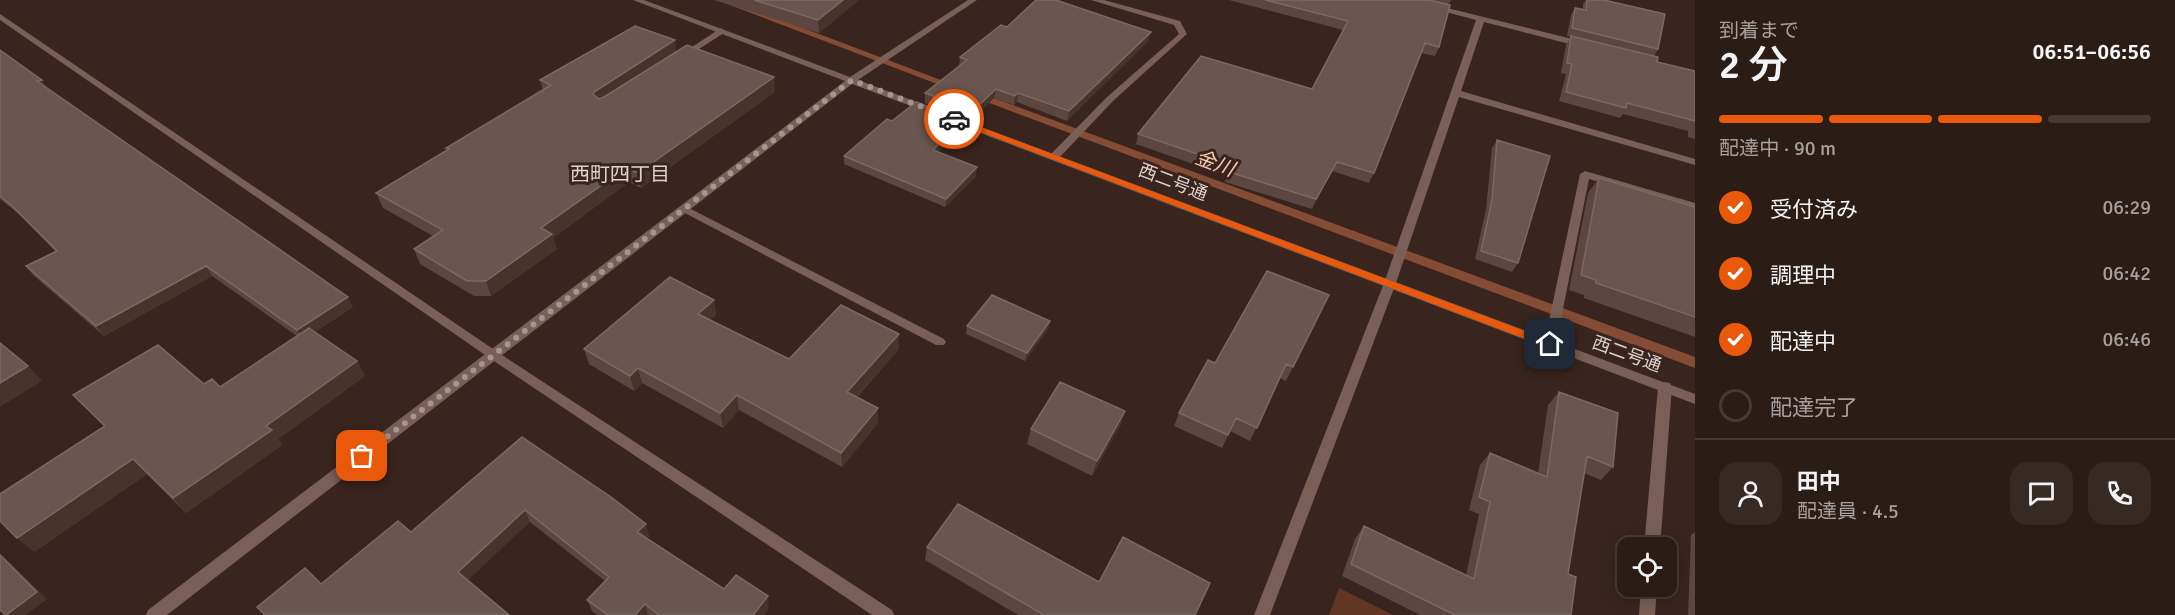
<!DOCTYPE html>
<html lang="ja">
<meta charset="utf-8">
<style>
:root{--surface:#2b1c16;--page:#372923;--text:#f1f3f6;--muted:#a6a1a1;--line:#473a35;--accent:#ea580c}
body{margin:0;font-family:Signika,"Noto Sans JP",sans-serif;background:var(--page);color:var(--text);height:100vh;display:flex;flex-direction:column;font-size:22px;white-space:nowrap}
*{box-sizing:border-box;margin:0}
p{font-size:20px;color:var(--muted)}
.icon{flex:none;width:33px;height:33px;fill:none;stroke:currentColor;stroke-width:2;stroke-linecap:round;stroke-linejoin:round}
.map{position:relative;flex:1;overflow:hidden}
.panel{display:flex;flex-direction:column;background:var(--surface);width:480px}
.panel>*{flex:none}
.tools{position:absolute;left:1617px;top:537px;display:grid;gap:12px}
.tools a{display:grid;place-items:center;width:60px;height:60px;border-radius:12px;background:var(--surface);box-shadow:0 3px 15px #0003,0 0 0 2px var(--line);font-size:30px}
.pin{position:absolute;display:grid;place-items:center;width:51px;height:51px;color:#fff;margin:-26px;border-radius:12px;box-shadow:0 3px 9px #0006}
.courier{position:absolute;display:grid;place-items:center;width:60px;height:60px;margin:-30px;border:4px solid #ea580c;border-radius:50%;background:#fff;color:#222;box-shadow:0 2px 8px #0007}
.head em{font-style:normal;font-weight:600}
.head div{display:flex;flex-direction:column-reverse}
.head{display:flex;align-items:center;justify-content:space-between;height:102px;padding:0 24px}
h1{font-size:39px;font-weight:600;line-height:45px}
.bar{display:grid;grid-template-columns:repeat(4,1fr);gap:9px 6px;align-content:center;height:72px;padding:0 24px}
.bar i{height:8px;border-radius:4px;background:var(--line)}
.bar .selected{background:var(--accent)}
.bar p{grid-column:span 4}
.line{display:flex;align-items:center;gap:15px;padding:0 24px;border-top:2px solid var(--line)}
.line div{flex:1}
.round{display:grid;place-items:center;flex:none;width:63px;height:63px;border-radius:18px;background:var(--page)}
ol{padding:0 24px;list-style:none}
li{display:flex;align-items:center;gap:18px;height:66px}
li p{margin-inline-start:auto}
li .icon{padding:6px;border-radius:50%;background:var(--accent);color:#fff;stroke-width:4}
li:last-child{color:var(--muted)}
li i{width:33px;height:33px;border:3px solid var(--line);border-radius:50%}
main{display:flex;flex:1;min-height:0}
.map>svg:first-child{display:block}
.green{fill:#613624}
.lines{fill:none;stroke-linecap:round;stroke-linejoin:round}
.stream{fill:#844c35;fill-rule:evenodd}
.service{fill:#795f55;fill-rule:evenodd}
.minor{fill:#795f55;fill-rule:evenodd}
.tertiary{fill:#795f55;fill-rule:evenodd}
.wall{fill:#5c463f}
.shaded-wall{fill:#48332b}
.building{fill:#6a564e;stroke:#7c6962;stroke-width:1.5}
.route{fill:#ea580c}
.done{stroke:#a5958f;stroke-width:6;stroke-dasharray:0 10.8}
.labels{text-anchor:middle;stroke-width:6;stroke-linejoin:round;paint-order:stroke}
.street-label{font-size:18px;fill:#dfd2cc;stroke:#39251d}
.water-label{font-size:20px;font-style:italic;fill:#fdc7b2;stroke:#39251d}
.neighbourhood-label{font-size:20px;fill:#dfd2cc;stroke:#39251d}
</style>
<main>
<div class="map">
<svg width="1695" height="615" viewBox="0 0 1695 615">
<rect width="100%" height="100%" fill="#39251d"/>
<path class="green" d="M1339,588L1393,615H1329Z"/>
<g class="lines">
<path class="stream" d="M717,0H729L962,88L957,91L953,90Z
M975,91L1695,357V368L971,96L970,94Z"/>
<path class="service" d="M1091,0H1104L1180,21L1187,34L1113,101L1058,159L1054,160L1049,157L1050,155L1107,97L1179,34L1174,25Z
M721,28L725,31L724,33L685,58L678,56Z
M1585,171L1695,203V210L1589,179L1556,344L1554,347H1546L1544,344L1580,174Z
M685,206L944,339L946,342L944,345H936L681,211L680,209L681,207Z
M1665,382L1670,383L1672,387L1660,548H1644L1658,387L1660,383Z
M1641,586H1657L1655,615H1639Z"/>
<path class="minor" d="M1401,0H1415L1588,43L1589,45L1585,48L1484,22L1461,91L1695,159V165L1459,97L1396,283L1270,615H1254L1384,283L1476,20Z
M0,14L499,353L892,610L894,615H872L491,359L0,20Z"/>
<path class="tertiary" d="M633,0H644L850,77L968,0H977L858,80L930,107V111H924L852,84L167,615H146L148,610L845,81Z
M949,115L1695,394V404L946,120L944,118Z"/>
</g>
<path class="wall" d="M714,0H859L819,33Z
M1229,0H1451L1448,5L1439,47L1435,56L1421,53L1374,173L1369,183L1332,171L1312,209L1225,182L1227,176L1136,144L1138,134L1312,89L1343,30Z
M1586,0H1604L1658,49L1654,56L1657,62L1695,71V139L1688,137V131L1623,114L1620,118L1559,101L1566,74L1561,73L1566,45L1571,37L1567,36L1571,15L1575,8L1583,10V4Z
M1007,27L1148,41L1067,121L1017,102L1014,105L994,98L972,120L925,103V93L959,66L960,57Z
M0,50L48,89L353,307L315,332L357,361L365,376L278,439L282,445L186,513L147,474L34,552L104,426L73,395L204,384L220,387L297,336L212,276L104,336L34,276L26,266L55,251L20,215L0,199Z
M676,51L775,92L641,188L629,182L553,238L557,249L491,296H474L420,264L414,249L433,236L383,208L376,193L447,151L446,148L543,90L540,80Z
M964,120L963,129L938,152L976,176L945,207L844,164V156L892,121Z
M1497,140L1518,263L1512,272L1475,259L1486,209L1492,148Z
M1599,178L1695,207V337L1584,298V295L1569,290L1588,193Z
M1329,295L1286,381L1280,378L1250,441L1230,431L1222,448L1174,426L1179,413L1215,363Z
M714,300L716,315L710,320L789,359L899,349L857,397L878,408V423L842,467L739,410L723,428L642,383L634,391L589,364L584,349Z
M1050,321L1048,329L1025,361L966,334L967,326Z
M1559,392L1613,467L1601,480L1584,473L1568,574L1571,615H1420L1342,576L1355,539L1364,526L1466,575L1479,514L1469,510L1480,465L1490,453L1538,473L1548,405Z
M1125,411L1120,426L1092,476L1027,444L1031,429Z
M522,437L649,536L647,538L724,589L769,608L764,615H597L592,611L587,600L605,581L530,522L321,584L411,532Z
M1695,532V615H1688L1691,535Z
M927,547L1099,582L1195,615H1018L925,560Z"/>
<path class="shaded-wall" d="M843,0H859L819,33L818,20Z
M1151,32L1148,41L1067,121L1069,111Z
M675,40L677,54L597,106L593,94L594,92Z
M774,77L775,92L641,188L638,173Z
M42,80L48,89L37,81Z
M996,89L994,98L972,120L973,111Z
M1018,93L1017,102L1014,105L1015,96Z
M964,120L963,129L932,158L933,150Z
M1337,162L1332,171L1312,209L1316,199Z
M977,167L976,176L945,207L946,199Z
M626,168L629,182L553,238L557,249L491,296L486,281L541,228Z
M206,266L212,276L104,336L96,326Z
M348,297L353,307L303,340L297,330Z
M714,300L716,315L700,329L698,314Z
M1050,321L1048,329L1025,361L1027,353Z
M899,334V349L847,407V392Z
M357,361L365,376L278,439L282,445L186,513L173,498L266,426Z
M28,366L42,381L0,407V383Z
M638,368L642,383L634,391L630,376Z
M737,395L739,410L723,428L720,413Z
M878,408V423L842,467L841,453Z
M1125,411L1120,426L1092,476L1097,461Z
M133,459L147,474L34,552L17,538Z
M525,510L530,522L465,583L458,572Z
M646,524L649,536L641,544L637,532Z
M0,553L47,599L26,615H6Z
M768,596L769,608L764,615H753Z
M645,604L648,615H635Z"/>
<path class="building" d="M754,0H843L818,20Z
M1036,0H1056L1151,32L1069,111L1018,93L1015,96L996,89L973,111L925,93L967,60L960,57L1001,25L1007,27Z
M1265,0H1429L1450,5L1439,47L1425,43L1374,173L1337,162L1316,199L1229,172L1233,166L1138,134L1201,56L1312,89L1348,21Z
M1587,0H1604L1665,14L1658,49L1572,28L1575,8L1586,10Z
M635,26L675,40L594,92L593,94L599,99L604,97L687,45L774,77L638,173L626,168L541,228L552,234L486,281H467L414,249L443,230L376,193L449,149L446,148L551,85L540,80Z
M1571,36L1658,57L1657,62L1695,71V121L1627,103L1626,108L1566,92L1572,64L1567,63Z
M0,50L42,80L37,81L348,297L297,330L206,266L96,326L26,266L57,251L12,206L0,196Z
M916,102L964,120L933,150L977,167L946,199L844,156L887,119L892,121Z
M1497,140L1550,156L1518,263L1481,251L1492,200Z
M1599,178L1695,207V317L1596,283V280L1581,275Z
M1267,271L1329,295L1293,367L1286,364L1257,428L1236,418L1228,435L1179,413L1208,360L1215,363Z
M670,277L714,300L698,314L789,359L841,305L899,334L847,392L878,408L841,453L737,395L720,413L638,368L630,376L584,349Z
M992,295L1050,321L1027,353L967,326Z
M309,328L357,361L266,426L272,430L173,498L133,459L17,538L0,521V494L105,426L73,395L158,345L204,384L212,379L220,387Z
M0,343L28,366L0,383Z
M1060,382L1125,411L1097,461L1031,429Z
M1559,392L1618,413L1613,467L1587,456L1568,574L1576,577L1571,615H1455L1351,564L1364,526L1474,579L1490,502L1479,497L1490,453L1547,477Z
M522,437L611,497L646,524L637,532L724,589L736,575L768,596L753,615H659L645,604L635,615H608L587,600L609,577L525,510L458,572L509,615H265L257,607L305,568L321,584L398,521L411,532Z
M958,504L1099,582L1123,537L1210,583L1195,615H1044L927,547Z
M0,555L37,592L6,615L0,610Z"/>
<path class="route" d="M954,117L1554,342L1555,344L1550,348L1547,347L952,121V118Z"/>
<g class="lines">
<path class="done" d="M362,456L852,80L954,119"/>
</g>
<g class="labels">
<g class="street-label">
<text transform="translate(1173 182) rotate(21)" y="6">西二号通</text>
<text transform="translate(1627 354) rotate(20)" y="6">西二号通</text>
</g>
<g class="water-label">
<text transform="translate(1215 163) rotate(20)" y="7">金川</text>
</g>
<g class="neighbourhood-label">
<text x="620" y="181">西町四丁目</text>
</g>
</g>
</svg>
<div class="tools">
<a><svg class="icon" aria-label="locate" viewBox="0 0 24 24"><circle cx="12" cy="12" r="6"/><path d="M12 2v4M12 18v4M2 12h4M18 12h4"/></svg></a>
</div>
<div class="pin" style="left:362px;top:456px;background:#ea580c"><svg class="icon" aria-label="bag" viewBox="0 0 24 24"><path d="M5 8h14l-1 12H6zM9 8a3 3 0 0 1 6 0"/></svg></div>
<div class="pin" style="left:1550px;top:344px;background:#1f2937"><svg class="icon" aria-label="home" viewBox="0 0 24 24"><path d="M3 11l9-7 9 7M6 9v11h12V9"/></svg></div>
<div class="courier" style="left:954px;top:119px"><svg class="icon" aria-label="car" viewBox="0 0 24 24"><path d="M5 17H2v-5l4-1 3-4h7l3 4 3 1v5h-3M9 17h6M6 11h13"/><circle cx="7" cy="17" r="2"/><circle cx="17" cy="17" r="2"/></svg></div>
</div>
<section class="panel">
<div class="head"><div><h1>2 分</h1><p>到着まで</p></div><em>06:51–06:56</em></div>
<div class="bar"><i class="selected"></i><i class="selected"></i><i class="selected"></i><i></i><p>配達中 · 90 m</p></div>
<ol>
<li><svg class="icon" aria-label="check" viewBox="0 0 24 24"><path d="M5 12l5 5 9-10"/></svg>受付済み<p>06:29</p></li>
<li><svg class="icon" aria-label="check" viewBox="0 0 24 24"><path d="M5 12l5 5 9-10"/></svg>調理中<p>06:42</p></li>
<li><svg class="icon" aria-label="check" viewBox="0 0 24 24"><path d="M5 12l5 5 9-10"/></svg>配達中<p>06:46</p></li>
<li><i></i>配達完了</li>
</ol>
<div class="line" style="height:108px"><a class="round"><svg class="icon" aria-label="person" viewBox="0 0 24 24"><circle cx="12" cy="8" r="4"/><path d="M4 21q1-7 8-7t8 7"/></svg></a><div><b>田中</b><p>配達員 · 4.5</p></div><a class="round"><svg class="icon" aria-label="chat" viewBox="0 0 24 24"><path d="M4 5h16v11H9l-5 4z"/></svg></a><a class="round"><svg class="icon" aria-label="phone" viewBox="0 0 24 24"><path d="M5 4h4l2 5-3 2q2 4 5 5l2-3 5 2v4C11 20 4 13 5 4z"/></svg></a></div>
</section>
</main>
